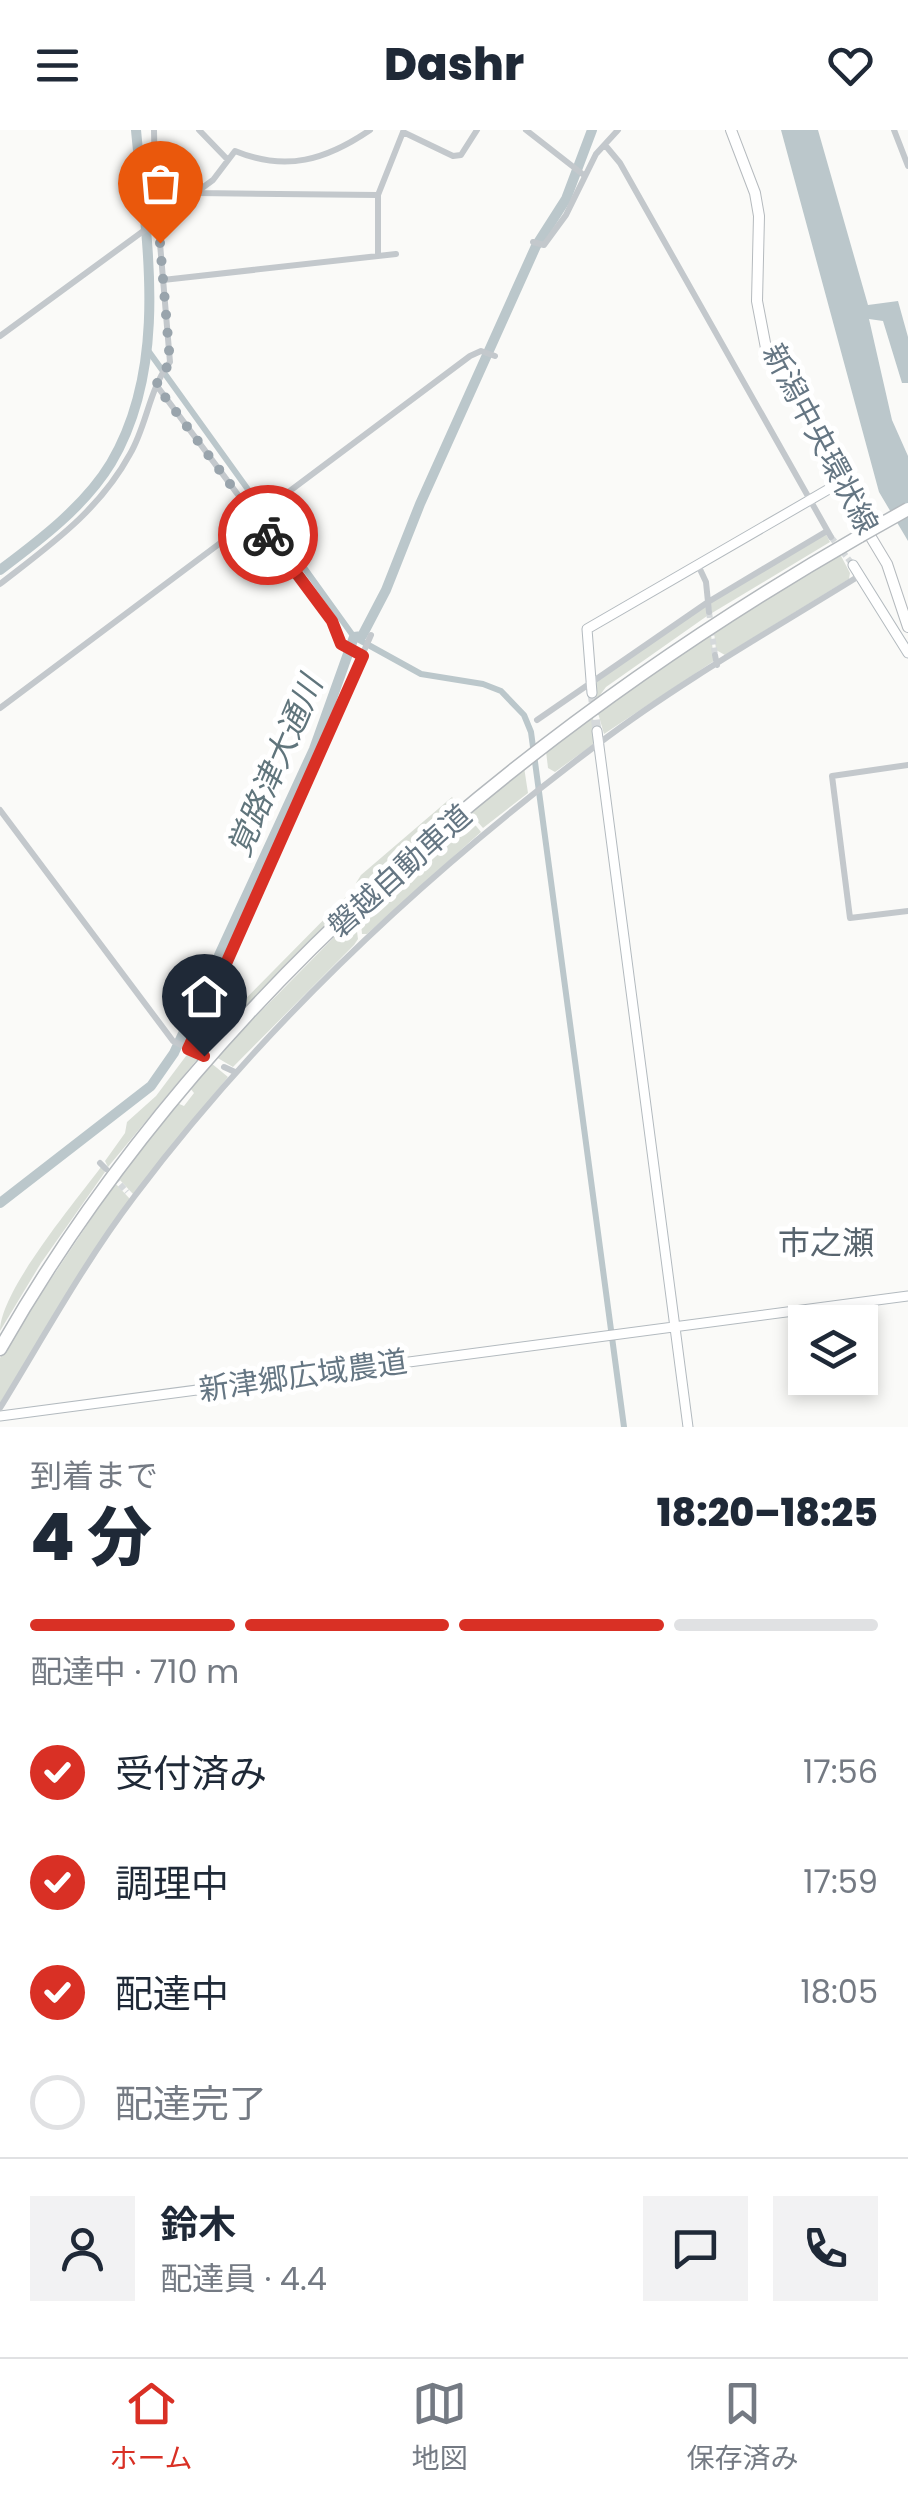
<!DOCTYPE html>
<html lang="ja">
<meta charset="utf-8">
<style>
:root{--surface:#fff;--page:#f2f2f3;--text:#1f2937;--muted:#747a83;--line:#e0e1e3;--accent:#d93025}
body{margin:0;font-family:Poppins,"Noto Sans JP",sans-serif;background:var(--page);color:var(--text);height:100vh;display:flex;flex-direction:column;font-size:38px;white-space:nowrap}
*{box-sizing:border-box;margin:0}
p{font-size:32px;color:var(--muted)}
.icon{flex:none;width:55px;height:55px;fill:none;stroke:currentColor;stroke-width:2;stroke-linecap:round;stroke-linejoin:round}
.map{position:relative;height:1297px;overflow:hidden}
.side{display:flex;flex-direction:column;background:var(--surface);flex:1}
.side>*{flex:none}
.tools{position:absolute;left:788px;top:1175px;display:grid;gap:20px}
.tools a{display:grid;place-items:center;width:90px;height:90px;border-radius:0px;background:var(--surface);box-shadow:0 5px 15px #0003;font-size:50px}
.pin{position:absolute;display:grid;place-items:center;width:85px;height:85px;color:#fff;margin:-102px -42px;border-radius:50% 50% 50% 0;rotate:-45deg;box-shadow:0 0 10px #0007}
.pin .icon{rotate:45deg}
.courier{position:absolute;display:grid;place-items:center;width:100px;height:100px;margin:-50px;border:8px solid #d93025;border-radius:50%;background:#fff;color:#222;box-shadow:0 2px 12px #0007}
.summary em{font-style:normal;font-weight:800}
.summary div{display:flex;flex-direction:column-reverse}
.summary{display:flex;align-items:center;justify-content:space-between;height:170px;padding:0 30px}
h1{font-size:65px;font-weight:800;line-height:75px}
.bar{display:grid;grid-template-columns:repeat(4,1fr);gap:15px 10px;align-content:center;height:120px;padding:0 30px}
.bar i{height:12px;border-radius:8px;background:var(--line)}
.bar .selected{background:var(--accent)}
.bar p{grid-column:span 4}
.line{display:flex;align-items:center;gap:25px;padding:0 30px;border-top:2px solid var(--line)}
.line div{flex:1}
.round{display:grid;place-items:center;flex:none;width:105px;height:105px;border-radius:0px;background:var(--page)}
ol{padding:0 30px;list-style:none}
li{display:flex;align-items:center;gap:30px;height:110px}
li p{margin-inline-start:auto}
li .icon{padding:10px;border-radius:50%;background:var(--accent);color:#fff;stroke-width:4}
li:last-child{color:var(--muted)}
li i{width:55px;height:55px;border:5px solid var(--line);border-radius:50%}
header{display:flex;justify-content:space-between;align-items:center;height:130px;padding:0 30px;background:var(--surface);font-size:45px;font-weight:800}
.dock{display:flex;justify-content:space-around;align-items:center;height:140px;border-top:2px solid var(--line);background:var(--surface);font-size:28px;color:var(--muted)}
.dock a{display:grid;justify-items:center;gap:5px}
.dock .selected{color:var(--accent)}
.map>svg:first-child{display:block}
.green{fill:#dadfd7}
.water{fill:#bbc7cb}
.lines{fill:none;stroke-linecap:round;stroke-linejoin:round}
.canal{stroke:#bbc7cb;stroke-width:6}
.river{stroke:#bbc7cb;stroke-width:10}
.street-tunnel{stroke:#d5d9db;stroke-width:6;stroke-dasharray:6 3;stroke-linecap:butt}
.secondary-tunnel{stroke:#d5d9db;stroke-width:9;stroke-dasharray:9 4.5;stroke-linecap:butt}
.secondary-casing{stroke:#b3babf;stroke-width:11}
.primary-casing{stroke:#b5babe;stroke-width:12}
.highway-casing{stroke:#b4b9bd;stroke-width:15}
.street{stroke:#c3c8cc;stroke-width:6}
.secondary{stroke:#fff;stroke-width:9}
.primary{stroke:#fff;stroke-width:10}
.highway{stroke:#fff;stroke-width:12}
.highway-bridge-casing{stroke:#b4b9bd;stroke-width:15;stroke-linecap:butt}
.highway-bridge{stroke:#fff;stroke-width:12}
.done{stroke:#99a4ac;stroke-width:10;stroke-dasharray:0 18}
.route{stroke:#d93025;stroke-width:12}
.labels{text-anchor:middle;stroke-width:10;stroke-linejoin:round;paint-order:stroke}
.street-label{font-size:30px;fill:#657683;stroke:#fff}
.water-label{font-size:32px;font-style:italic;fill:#60757c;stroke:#fff}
.neighbourhood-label{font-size:32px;fill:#57646e;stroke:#fff}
</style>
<header><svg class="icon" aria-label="menu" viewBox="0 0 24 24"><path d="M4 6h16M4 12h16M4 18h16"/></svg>Dashr<svg class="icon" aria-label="heart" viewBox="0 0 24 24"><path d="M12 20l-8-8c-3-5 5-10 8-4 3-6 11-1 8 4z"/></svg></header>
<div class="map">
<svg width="908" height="1297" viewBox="0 0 908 1297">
<rect width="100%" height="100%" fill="#fafaf8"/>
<path class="green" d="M826,404L830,412L712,483L710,472Z
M840,424L850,443L849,449L725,525L716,520L714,502Z
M707,474V486L606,557L597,569L596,552Z
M711,504L714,531L604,604L598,583Z
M593,587L595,613L555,642L548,638L546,621Z
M524,637L528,663L483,698L469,682Z
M452,667L456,673L358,765L356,753L361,745Z
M468,686L481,702L367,804H362L360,783Z
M351,762L353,768L202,922L196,919Z
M355,786L358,809L354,815L233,937L216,927Z
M189,922L199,927L108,1037L105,1031L125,1003L127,992L156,966Z
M211,933L228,947L133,1064L118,1048L177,973L184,976L194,963L190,958Z
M101,1037L105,1042L41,1133L0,1201C0,1161 75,1072 101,1037Z
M115,1053L130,1069L0,1273V1228L7,1215Z"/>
<path class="water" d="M781,0H818L868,175L898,171L908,207V253H902L883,191L869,189L892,290L908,326V411L879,362Z"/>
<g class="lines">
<path class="canal" d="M147,219L354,507L421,544L483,554L501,561L524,585L531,602L624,1297"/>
<path class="river" d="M0,440C40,410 85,376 111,333C170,233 146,109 136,0
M0,1073L151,956L174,923L314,619L354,507L362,506L386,460L420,374L536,116L566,69L592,0"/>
<path class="street-tunnel" d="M831,407L853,435
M709,482L715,525
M114,1048L127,1062"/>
<path class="secondary-tunnel" d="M592,563L597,601"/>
<defs>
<path id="secondary" d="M853,435L908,523
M592,563L587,499L841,352
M597,601L688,1297
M0,1286L908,1166"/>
<path id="primary" d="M731,0L755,63L759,86L757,171L766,218L821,299L857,384L887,434L908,497"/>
<path id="highway" d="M0,1219C194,877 522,600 860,406"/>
</defs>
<use href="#secondary" class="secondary-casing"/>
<use href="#primary" class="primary-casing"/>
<use href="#highway" class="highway-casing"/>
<path class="street" d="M199,0L228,30
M526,0L585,46
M894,0L908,36
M403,2L453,26L461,25L477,0
M605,15L620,33L831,407
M197,63L378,65
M533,112L544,115L566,85L596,24L618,0
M378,125V65L403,2
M163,150L396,124
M0,206L213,50L235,21C286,42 326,30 370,0
M157,256L332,491L341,514L363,526
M698,435L706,452L709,482
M0,454C50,415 99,381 130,324C147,295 149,259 170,232L155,54L154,0
M715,525L717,535
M0,578L470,226L481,221L495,226
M537,590L708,472L827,401
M908,635L832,646L850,788L908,781
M0,680L173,911L204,926
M187,919L371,505
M224,937L235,942
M100,1033L106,1039
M0,1278C43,1208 84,1133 134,1067C265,893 425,744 598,614C680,552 772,500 859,446"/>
<use href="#secondary" class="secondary"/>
<use href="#primary" class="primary"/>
<use href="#highway" class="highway"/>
<defs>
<path id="highway-bridge" d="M860,406L908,379"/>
</defs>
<use href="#highway-bridge" class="highway-bridge-casing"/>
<use href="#highway-bridge" class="highway-bridge"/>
</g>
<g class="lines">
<path class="done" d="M160,113L170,232L156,255L268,405"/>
<path class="route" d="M204,926L188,919L363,526L341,514L332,491L268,405"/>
</g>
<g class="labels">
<g class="street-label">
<text transform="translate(820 309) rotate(62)" y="10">新潟中央環状線</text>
<text transform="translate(400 741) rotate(-42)" y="10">磐越自動車道</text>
<text transform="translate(303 1246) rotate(-8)" y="10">新津郷広域農道</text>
</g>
<g class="water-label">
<text transform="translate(275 636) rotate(-67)" y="11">覚路津大通川</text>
</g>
<g class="neighbourhood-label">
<text x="826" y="1124">市之瀬</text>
</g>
</g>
</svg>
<div class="tools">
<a><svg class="icon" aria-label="layers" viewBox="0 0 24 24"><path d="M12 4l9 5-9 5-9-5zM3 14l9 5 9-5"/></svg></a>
</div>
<div class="pin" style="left:160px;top:113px;background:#ea580c"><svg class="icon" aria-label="bag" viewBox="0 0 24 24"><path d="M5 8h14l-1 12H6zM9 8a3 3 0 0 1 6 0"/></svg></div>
<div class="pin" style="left:204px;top:926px;background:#1f2937"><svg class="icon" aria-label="home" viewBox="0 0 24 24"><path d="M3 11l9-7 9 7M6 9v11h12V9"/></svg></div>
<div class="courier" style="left:268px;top:405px"><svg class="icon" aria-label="bike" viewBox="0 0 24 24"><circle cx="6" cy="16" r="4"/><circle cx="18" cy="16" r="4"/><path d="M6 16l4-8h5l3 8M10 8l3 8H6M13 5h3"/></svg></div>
</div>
<section class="side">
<div class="summary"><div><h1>4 分</h1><p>到着まで</p></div><em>18:20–18:25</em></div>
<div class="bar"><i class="selected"></i><i class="selected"></i><i class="selected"></i><i></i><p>配達中 · 710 m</p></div>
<ol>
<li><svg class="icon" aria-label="check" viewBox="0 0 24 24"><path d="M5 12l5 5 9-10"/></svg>受付済み<p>17:56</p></li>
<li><svg class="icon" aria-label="check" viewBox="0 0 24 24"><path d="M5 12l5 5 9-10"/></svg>調理中<p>17:59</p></li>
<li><svg class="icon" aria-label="check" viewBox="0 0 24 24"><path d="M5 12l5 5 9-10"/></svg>配達中<p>18:05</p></li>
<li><i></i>配達完了</li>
</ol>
<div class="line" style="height:180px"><a class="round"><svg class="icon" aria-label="person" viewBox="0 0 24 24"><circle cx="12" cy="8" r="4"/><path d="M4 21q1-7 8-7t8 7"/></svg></a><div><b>鈴木</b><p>配達員 · 4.4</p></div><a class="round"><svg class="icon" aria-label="chat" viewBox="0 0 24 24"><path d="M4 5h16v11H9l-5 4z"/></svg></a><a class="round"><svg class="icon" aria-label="phone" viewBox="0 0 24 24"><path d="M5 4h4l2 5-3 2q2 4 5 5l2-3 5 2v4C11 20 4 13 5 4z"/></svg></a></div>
</section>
<nav class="dock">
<a class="selected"><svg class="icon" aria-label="home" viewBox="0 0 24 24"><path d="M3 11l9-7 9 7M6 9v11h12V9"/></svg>ホーム</a>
<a><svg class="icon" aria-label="map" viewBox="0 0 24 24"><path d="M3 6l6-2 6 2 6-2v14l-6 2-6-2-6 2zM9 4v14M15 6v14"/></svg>地図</a>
<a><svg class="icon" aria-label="saved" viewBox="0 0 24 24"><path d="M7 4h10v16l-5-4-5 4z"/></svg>保存済み</a>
</nav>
